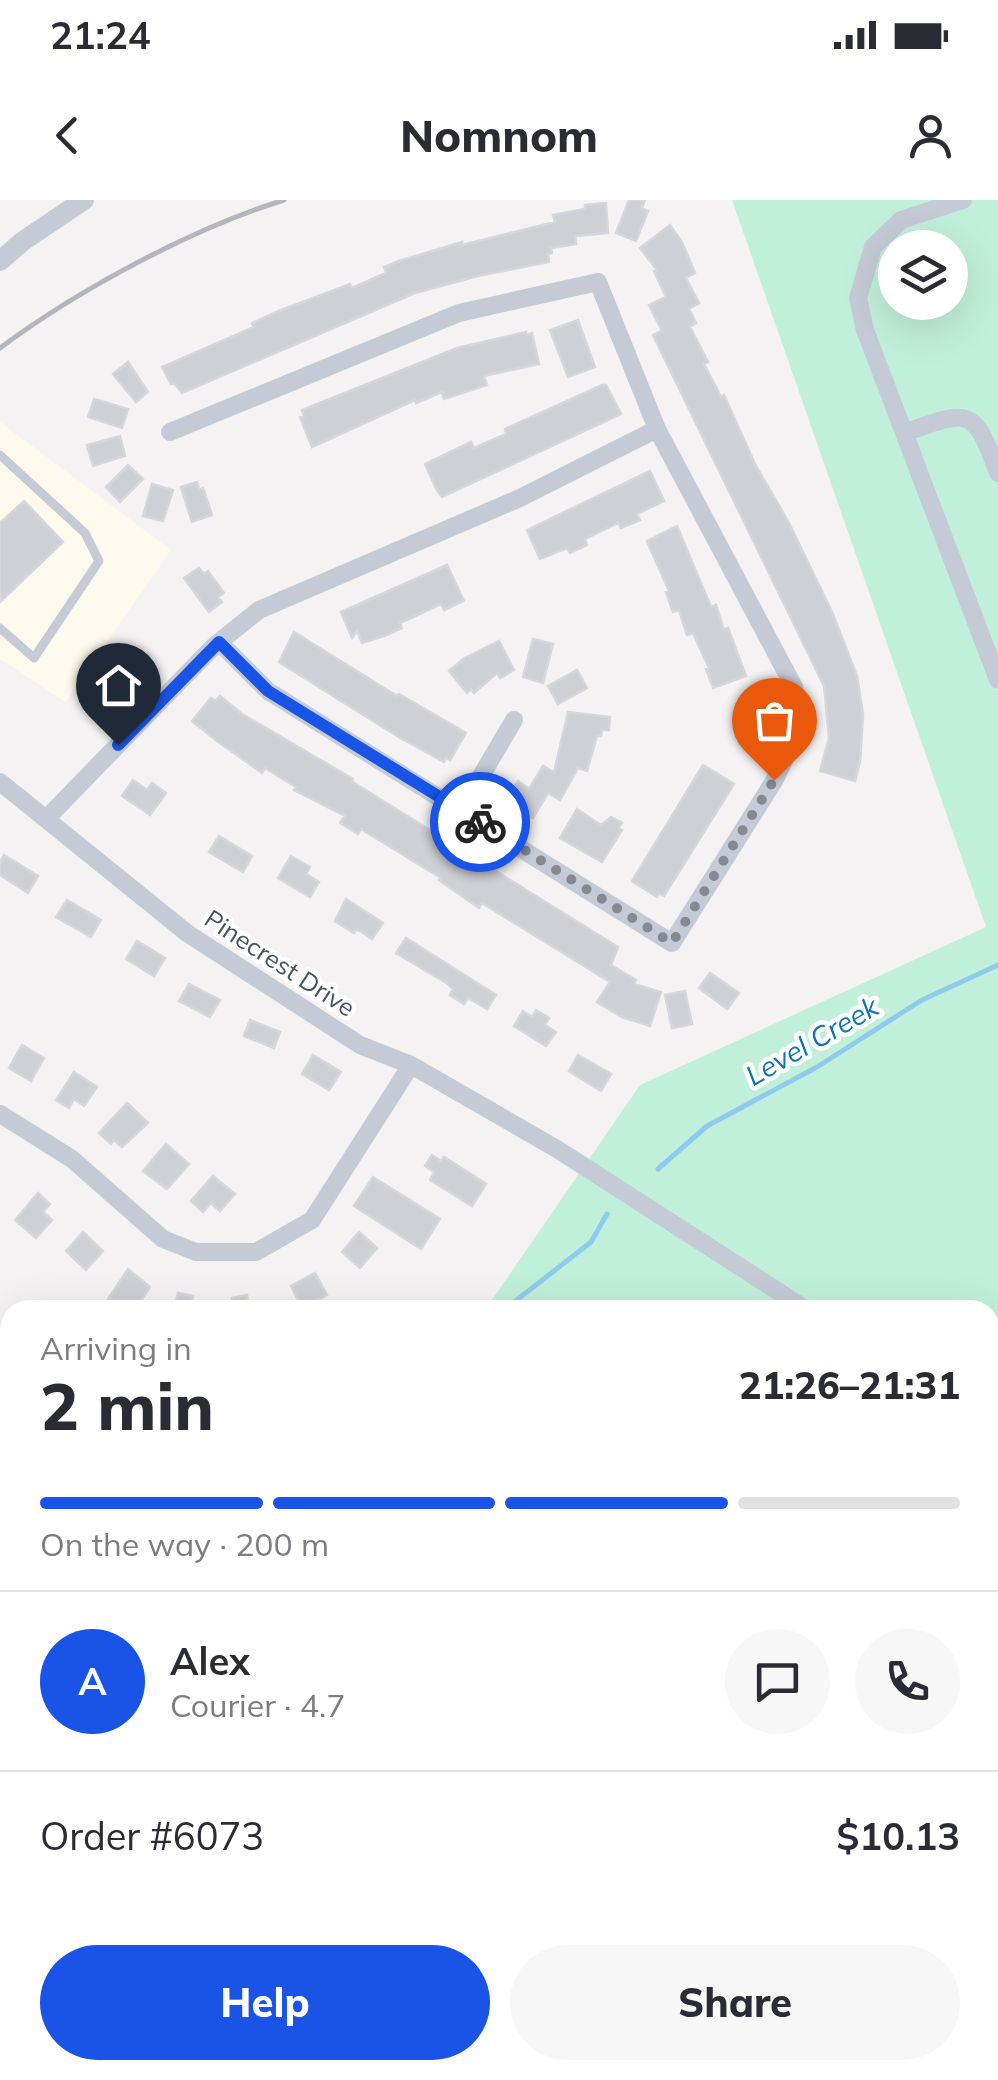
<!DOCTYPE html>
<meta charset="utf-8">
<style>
:root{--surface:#fff;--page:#f7f7f7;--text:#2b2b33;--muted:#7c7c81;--line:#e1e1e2;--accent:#1954e6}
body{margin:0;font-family:Mulish,sans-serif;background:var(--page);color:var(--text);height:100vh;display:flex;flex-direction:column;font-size:38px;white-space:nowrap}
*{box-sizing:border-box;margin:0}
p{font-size:32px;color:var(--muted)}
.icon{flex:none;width:55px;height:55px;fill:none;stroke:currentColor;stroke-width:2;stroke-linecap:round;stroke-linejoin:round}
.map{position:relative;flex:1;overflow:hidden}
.drawer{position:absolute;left:0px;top:1100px;width:1000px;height:780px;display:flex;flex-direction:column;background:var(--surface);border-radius:30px 30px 0 0;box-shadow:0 10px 40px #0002}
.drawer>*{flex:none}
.fabs{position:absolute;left:878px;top:30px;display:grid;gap:20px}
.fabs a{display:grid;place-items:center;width:90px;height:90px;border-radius:50%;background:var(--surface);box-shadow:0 10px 40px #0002;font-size:50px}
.pin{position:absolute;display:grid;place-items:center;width:85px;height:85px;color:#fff;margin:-102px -42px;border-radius:50% 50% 50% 0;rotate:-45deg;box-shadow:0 0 10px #0007}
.pin .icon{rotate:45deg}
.courier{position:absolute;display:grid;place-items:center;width:100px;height:100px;margin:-50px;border:8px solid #1954e6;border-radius:50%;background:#fff;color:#222;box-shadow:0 2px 12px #0007}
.head em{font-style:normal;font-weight:800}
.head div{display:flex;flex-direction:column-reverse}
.head{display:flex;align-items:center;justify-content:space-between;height:170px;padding:0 40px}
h1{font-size:65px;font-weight:800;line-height:75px}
.bar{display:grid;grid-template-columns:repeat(4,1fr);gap:15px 10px;align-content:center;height:120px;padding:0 40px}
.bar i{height:12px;border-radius:8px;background:var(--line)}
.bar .selected{background:var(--accent)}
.bar p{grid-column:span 4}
.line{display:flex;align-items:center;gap:25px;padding:0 40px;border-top:2px solid var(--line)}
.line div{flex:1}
.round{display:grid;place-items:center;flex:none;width:105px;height:105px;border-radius:52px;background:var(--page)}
.cta{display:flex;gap:20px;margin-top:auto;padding:20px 40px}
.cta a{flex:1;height:115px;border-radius:60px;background:var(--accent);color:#fff;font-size:40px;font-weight:800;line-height:115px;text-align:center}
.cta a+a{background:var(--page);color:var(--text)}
.status{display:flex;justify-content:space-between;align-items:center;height:70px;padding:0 50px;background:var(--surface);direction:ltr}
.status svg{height:28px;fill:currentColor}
header{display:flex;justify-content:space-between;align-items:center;height:130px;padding:0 40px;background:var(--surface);font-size:45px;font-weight:800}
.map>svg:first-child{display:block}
.commercial{fill:#fdfaed}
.green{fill:#c1f0da;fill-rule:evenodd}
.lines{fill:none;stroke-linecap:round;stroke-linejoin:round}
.stream{stroke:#8ecbed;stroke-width:5}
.building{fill:#ced0d6;stroke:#d6d7dd;stroke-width:2.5}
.trunk-casing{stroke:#7587ac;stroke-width:31}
.service{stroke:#c5cbd6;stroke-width:9}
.minor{stroke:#c5cbd6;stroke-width:18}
.tertiary{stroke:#c5cbd6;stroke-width:20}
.trunk{stroke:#9eacc8;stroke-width:28}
.rail{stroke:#b4b6bc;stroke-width:5}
.done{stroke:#858992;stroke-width:10;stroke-dasharray:0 18}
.route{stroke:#1954e6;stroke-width:12}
.labels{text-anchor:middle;stroke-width:9;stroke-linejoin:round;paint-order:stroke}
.street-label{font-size:25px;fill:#49515f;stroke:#fff}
.water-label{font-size:28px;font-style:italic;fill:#0c75af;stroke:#fff}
</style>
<div class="status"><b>21:24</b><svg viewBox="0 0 49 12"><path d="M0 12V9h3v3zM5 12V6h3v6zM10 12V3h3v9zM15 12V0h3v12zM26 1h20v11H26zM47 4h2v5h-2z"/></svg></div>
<header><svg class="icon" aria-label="back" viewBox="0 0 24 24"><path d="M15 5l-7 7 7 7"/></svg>Nomnom<svg class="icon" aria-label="person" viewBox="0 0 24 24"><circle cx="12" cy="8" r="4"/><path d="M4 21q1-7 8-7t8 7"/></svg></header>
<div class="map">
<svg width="998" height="1880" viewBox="0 0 998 1880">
<rect width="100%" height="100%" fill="#f4f2f2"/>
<path class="commercial" d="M0,222L171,350L65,502L0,459Z
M990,1243L998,1251V1595L990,1599Z"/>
<path class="green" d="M732,0H998V1250L990,1243V1110H485L640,885L986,727ZM895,48H950V102H895Z
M998,1596V1853L990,1851V1599Z
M10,1675V1870H261L249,1880H0V1687Z"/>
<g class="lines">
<path class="stream" d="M658,969L707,926L817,867L922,800L998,765
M504,1110L591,1042L607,1014
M0,1568L10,1557"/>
</g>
<path class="building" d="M629,0H645L642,8L648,11L636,41L616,33Z
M606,3L608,33L575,36L576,44L551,48L552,53L548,54L549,62L478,76L415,93L182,193L174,183L171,184L162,167L254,127L252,123L279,111L350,84L352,88L386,73L384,67L399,61L462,42V45L555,22L553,15L585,9V5Z
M670,25L682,42L695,73L686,78L699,103L689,109L696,123L690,127L708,162L704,164L721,197L724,195L756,266L789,323L832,412L857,476L863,514L860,562L855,581L820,571L829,538L824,486L653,135L662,131L649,105L666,97L654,71L657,70L640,48Z
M578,120L595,167L568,177L550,130Z
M526,132V135L532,133L539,164L484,176L487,185L444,199L442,192L416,203L415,200L312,247L300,217L304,216L302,210L457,148Z
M128,162L148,192L136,202L113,174Z
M602,185H606L621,214L442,297L437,290L425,264L471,242L474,248L506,234L505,229Z
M94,199L128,209L122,228L88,217Z
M120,236L125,256L93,266L87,245Z
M128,265L143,279L120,302L106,287Z
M650,271L664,301L637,314L640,320L621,328L618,323L585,339L587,345L570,353L567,348L540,359L527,330Z
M197,282L199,290L203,288L212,315L192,322L181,287Z
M152,284L173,290L163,321L143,316Z
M24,301L63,342L0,402V323Z
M677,326L711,407L716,405L724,430L728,428L746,476L713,488L706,469L709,468L693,433L687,435L679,410L673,412L666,392L669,391L647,341Z
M447,365L464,401L444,410L441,404L400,423L402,428L384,436L362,443L357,431L352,438L341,412Z
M199,368L204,374L208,371L224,393L218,397L222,402L209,412L184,378Z
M294,432L397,496L399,494L466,533L450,560L446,558L444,562L397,536L279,462Z
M533,439L553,444L543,483L523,477Z
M499,441L514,470L500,478L497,473L474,493L471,489L467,493L449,471L463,459Z
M577,470L587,488L558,504L548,486Z
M220,496L242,514L353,579L351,581L618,747L611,765L636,780L634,784L661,792L650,826L622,817L597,802L610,782L482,703L479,708L439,680L441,678L361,629L358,634L340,623L345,616L294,590L296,587L265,568L262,573L217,541L192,521L211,498L215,501Z
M568,512L610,517L609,530H602L601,536H597L587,571L578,568L560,600L548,593L533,618L505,601L518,581L529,589L543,566L554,572Z
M703,565L734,584L664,696L659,693L657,697L632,681Z
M133,580L147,590L152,583L166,593L150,615L122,596Z
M577,609L601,625L611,617L622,623L618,628L622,630L602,662L560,638Z
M219,636L252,656L243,672L209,652Z
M4,655L38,676L28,693L0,675V662Z
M291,656L310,667L306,674L319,682L310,697L278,678Z
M346,699L383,723L372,739L357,729L354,733L335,721Z
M67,700L101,720L91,737L56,717Z
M406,738L496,795L487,809L468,798L464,804L450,795L453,789L448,784L396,753Z
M137,741L165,758L154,776L126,759Z
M710,773L739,793L727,809L699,788Z
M189,784L220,800L210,817L179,801Z
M685,791L692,824L672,828L665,795Z
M536,810L549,818L545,825L556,832L546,846L514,826L523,811L532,817Z
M250,820L280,832L274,848L244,836Z
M22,845L44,858L31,881L9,868Z
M313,855L341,872L329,890L302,874Z
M578,855L611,874L601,891L569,871Z
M74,872L97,887L84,906L74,899L69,908L56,900Z
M127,903L148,923L122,947L114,940L111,944L99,933Z
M166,944L189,964L167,989L143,971Z
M432,955L441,961L444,957L486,984L472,1006L430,980L434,972L425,966Z
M213,976L235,994L220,1011L211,1003L203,1012L191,1001Z
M373,977L440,1019L421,1049L354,1006Z
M38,993L50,1004L43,1012L52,1020L36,1038L15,1020Z
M83,1032L103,1051L86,1070L66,1051Z
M359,1032L377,1048L360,1068L342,1052Z
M128,1069L150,1087L135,1110H126L108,1099Z
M315,1073L327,1095L302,1108L291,1086Z
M178,1093L193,1096L190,1110H174Z
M247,1095L249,1110H234L232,1098Z"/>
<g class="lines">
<defs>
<path id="trunk" d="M990,1169L998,1161
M990,1232L998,1225
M274,1880L284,1870
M331,1880L341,1870"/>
</defs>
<use href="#trunk" class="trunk-casing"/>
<path class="service" d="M0,255L85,333L99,361L34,458L0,428
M990,1263L998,1272
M990,1384L998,1376"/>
<path class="minor" d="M963,0L901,20L873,47L858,98L865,130L998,480
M170,232L459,113L598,82L657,229L794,487C799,530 794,542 774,581L672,743L268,491L219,442
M904,233C970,209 974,207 998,273
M0,582L187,733L360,845L411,865L557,949L807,1110
M461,610L514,520
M46,619L214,446L259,410L520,298L657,229
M0,914L72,959L163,1039L196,1052H256L312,1020L411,865"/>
<path class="tertiary" d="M0,61L23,41L84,0"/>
<use href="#trunk" class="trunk"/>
<path class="rail" d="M0,148C78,90 191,29 284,0"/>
</g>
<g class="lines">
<path class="done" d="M480,622L672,743L774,580"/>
<path class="route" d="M118,545L219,442L268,491L480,622"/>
</g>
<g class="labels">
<g class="street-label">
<text transform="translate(280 763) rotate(33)" y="9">Pinecrest Drive</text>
</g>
<g class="water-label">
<text transform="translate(812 841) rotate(-30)" y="10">Level Creek</text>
</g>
</g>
</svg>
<div class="fabs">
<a><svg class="icon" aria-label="layers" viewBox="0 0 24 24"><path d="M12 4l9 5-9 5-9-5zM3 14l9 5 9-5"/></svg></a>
</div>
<div class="pin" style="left:774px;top:580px;background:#ea580c"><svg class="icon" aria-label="bag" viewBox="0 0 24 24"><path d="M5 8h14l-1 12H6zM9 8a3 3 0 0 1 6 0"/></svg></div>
<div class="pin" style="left:118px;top:545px;background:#1f2937"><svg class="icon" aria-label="home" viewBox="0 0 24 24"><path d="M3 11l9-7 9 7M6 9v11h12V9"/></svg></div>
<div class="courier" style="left:480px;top:622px"><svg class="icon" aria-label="bike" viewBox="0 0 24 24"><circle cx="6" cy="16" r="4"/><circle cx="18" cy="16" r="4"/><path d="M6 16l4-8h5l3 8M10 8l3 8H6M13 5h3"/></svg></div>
<section class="drawer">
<div class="head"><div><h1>2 min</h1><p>Arriving in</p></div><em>21:26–21:31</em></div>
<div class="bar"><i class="selected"></i><i class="selected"></i><i class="selected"></i><i></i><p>On the way · 200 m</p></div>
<div class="line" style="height:180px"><b class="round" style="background:var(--accent);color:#fff">A</b><div><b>Alex</b><p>Courier · 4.7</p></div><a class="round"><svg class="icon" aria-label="chat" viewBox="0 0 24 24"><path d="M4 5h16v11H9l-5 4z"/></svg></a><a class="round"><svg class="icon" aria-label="phone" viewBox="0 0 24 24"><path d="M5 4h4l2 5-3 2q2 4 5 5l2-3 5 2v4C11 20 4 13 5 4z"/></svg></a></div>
<div class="line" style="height:130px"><div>Order #6073</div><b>$10.13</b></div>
<div class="cta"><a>Help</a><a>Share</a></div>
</section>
</div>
